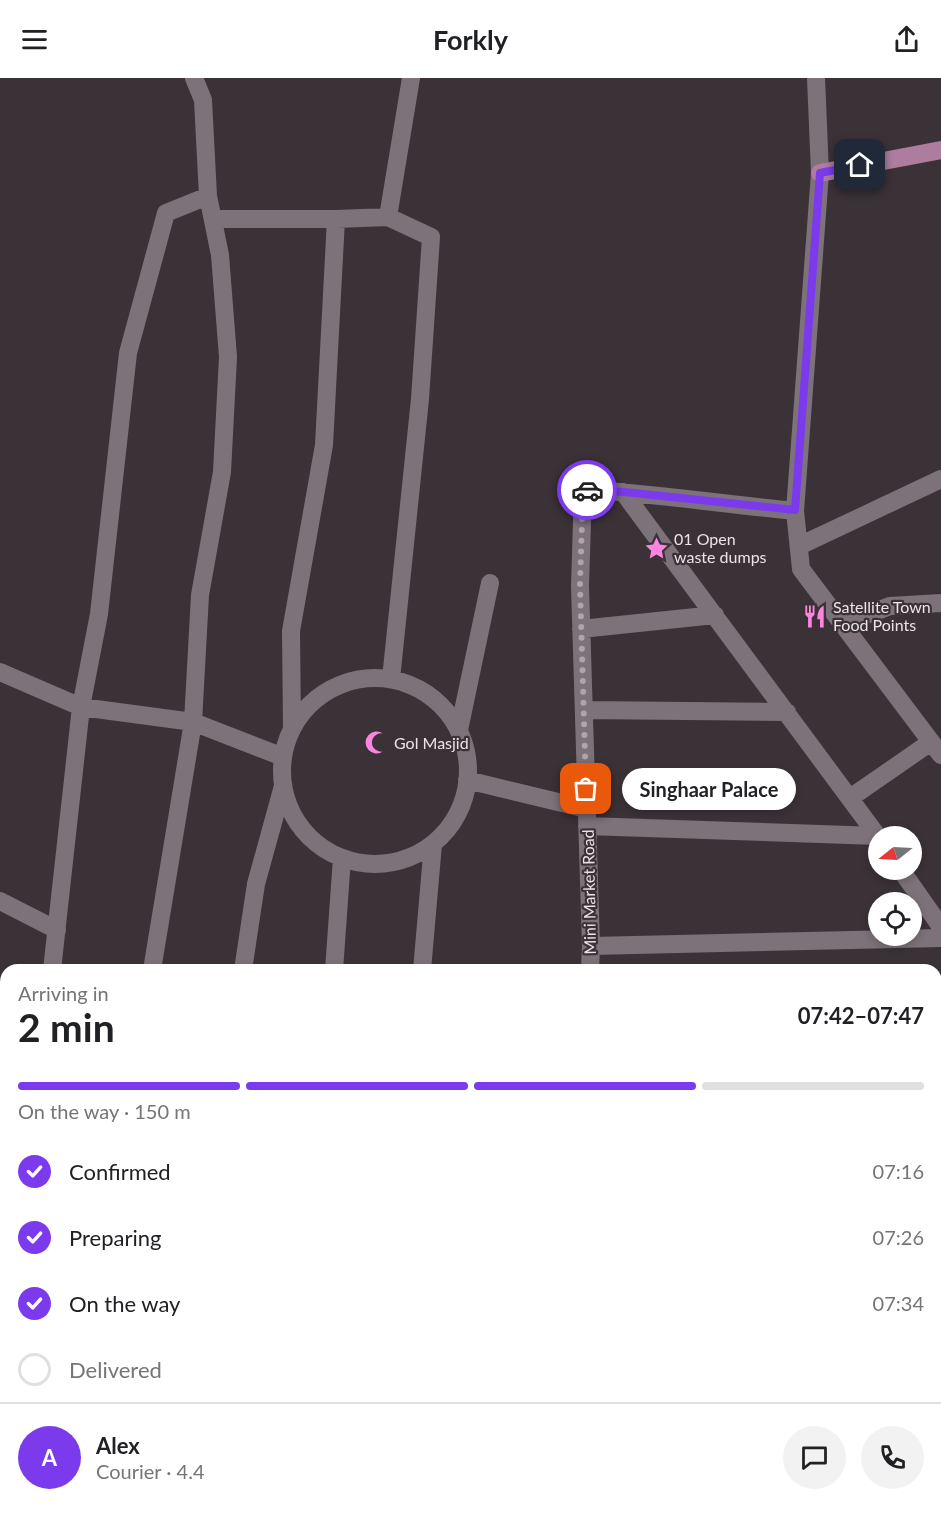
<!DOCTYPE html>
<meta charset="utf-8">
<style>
:root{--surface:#fff;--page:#f2f2f2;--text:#202124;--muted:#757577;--line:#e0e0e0;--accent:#7c3aed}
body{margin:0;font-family:Lato,sans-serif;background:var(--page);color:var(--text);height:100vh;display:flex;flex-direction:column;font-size:22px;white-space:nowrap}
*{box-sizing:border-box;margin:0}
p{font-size:20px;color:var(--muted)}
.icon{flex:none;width:33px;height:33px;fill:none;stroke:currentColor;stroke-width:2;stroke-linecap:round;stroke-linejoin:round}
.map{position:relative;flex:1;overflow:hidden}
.sheet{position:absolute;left:0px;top:886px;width:942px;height:560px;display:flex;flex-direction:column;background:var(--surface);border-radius:18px 18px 0 0;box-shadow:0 3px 9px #0003}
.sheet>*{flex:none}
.needle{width:39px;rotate:252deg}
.controls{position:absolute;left:868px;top:748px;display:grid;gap:12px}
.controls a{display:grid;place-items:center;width:54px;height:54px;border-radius:50%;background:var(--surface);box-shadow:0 3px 9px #0003;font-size:30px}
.pin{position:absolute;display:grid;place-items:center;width:51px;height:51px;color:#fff;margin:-26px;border-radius:12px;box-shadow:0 3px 9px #0006}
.courier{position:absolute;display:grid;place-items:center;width:60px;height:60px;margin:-30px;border:4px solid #7c3aed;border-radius:50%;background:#fff;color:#222;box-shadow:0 2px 8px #0007}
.bubble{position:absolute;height:42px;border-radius:21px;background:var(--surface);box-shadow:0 3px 9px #0003;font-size:20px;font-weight:700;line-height:42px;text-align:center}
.summary em{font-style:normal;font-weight:700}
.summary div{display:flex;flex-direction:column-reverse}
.summary{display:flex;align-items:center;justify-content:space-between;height:102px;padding:0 18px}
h1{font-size:39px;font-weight:700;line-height:45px}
.bar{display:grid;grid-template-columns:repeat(4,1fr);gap:9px 6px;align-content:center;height:72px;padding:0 18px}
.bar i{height:8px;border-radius:4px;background:var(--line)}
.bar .on{background:var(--accent)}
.bar p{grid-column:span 4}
.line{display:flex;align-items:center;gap:15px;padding:0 18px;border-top:2px solid var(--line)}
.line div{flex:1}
.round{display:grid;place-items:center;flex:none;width:63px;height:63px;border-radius:32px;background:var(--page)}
ol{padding:0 18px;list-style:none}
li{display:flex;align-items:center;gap:18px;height:66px}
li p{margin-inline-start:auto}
li .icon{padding:6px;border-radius:50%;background:var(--accent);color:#fff;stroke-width:4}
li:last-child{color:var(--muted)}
li i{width:33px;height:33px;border:3px solid var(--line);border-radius:50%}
header{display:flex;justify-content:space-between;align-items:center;height:78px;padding:0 18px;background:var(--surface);font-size:27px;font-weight:700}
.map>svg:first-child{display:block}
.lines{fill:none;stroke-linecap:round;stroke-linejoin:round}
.minor{stroke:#7d7279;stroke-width:18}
.major{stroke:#ad7c9f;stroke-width:18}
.done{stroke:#ada5aa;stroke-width:6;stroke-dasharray:0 10.8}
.route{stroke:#7c3aed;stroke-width:8}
.labels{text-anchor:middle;stroke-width:4.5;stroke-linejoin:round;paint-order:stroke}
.poi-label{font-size:16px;fill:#eae3e7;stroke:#3b3238;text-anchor:start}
.street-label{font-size:16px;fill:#eae3e7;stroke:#3b3238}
</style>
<header><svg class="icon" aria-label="menu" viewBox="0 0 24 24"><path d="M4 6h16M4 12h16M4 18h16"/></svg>Forkly<svg class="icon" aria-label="share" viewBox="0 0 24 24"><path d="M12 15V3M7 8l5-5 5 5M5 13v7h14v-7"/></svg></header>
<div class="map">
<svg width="941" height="1445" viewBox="0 0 941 1445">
<rect width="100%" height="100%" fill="#3b3238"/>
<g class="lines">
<path class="minor" d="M816,0L820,95L795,433L801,491L941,677
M388,139L411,0
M213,141H336L388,139L431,159L420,321L391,601
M623,414L879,760
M799,468L941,401
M842,546L890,528L941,525
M581,551L715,537
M0,594L81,629L193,644L283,679
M282 693a93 93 0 1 1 186 0a93 93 0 1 1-186 0Z
M584,632L787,634
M292,651L291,553L324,367L336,141
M459,652L490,505
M467,702L587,731
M850,720L931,664
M587,748L878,758
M901,792L941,849
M0,823L57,852
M591,868L941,860
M52,892L81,629L99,536L128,275L166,135L208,118L203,22L194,0
M152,892L193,644L200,517L222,394L228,279L220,177L208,118
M243,892L256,806L283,708
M334,892L342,780
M422,892L433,766
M590,892L591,868L580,508L583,411C654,416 725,426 795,433
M936,979H941
M936,1197L940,1082
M0,1283L6,1244
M936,1375H941
M584,1440V1445
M702,1440V1445
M820,1440V1445
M163,1445V1440
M308,1445V1440
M442,1445V1440
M929,1445V1440"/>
<path class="major" d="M820,95L941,72"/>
</g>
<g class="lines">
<path class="done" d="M586,711L580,507L583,411L587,412"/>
<path class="route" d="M587,412L624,414L795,432L820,95L860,87"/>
</g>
<defs>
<symbol id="sight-bare" viewBox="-9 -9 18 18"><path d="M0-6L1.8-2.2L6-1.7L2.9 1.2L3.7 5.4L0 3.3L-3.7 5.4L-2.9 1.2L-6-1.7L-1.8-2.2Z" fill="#fe85df" stroke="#3b3238" stroke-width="2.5" paint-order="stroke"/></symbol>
<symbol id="restaurant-bare" viewBox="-9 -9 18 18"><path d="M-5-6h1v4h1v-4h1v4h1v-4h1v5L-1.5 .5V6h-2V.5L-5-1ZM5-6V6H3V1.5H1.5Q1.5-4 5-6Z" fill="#fe85df" stroke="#3b3238" stroke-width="2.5" paint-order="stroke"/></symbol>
<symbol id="mosque-bare" viewBox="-9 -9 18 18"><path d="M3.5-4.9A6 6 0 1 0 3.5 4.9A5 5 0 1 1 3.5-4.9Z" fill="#fe85df" stroke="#3b3238" stroke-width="2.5" paint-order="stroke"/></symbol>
</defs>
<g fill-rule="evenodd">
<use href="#sight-bare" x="640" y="454" width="33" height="33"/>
<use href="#restaurant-bare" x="798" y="522" width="33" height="33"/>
<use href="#mosque-bare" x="360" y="648" width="33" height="33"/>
</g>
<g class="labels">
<g class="poi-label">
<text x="674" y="467">01 Open<tspan x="674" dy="18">waste dumps</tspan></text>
<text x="833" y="535">Satellite Town<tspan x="833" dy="18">Food Points</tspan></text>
<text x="394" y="671">Gol Masjid</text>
</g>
<g class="street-label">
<text transform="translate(589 814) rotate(-91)" y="6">Mini Market Road</text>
</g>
</g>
</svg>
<div class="controls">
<a><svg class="needle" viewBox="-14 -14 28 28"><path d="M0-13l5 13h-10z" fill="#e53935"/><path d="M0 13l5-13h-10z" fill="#757577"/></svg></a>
<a><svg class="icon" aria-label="locate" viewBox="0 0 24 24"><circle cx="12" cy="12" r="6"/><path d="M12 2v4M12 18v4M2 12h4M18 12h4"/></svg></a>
</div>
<div class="pin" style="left:586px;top:711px;background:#ea580c"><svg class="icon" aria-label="bag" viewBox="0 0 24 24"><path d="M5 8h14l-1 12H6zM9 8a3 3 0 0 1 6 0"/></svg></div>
<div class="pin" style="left:860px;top:87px;background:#1f2937"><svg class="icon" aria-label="home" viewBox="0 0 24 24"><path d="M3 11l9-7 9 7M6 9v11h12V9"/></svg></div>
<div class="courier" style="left:587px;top:412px"><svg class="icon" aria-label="car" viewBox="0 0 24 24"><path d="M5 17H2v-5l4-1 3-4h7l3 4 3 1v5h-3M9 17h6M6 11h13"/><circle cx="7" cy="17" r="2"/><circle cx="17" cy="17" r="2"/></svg></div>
<div class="bubble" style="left:622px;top:690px;width:174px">Singhaar Palace</div>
<section class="sheet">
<div class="summary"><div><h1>2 min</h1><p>Arriving in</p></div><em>07:42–07:47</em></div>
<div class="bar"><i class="on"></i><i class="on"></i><i class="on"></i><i></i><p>On the way · 150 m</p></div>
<ol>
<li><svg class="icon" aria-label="check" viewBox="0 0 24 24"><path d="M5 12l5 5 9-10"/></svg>Confirmed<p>07:16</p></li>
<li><svg class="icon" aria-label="check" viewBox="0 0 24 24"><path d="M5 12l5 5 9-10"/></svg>Preparing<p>07:26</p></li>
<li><svg class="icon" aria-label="check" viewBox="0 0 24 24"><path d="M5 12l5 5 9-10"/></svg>On the way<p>07:34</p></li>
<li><i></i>Delivered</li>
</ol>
<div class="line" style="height:108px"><b class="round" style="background:var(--accent);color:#fff">A</b><div><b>Alex</b><p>Courier · 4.4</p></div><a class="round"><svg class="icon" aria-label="chat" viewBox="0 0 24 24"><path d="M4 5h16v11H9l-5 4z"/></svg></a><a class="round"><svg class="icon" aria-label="phone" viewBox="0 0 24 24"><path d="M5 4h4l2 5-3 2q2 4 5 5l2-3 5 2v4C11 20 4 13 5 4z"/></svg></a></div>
</section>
</div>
